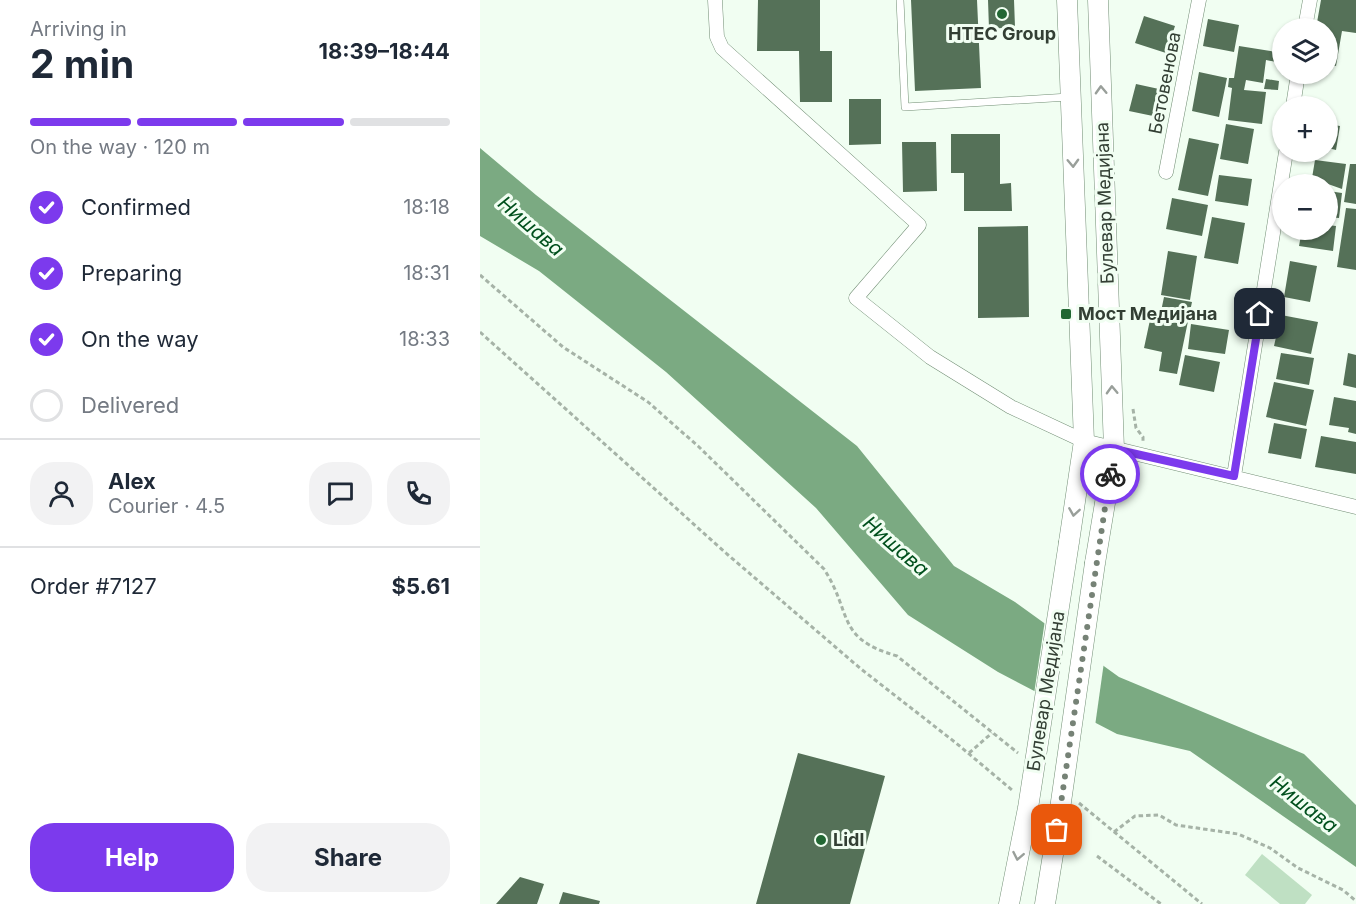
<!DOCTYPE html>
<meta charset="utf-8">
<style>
:root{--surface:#fff;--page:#f2f2f3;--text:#1f2937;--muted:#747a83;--line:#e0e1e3;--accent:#7c3aed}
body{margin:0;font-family:Inter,sans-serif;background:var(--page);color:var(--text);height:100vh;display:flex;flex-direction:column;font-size:22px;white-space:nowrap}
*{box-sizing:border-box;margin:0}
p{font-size:20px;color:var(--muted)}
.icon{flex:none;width:33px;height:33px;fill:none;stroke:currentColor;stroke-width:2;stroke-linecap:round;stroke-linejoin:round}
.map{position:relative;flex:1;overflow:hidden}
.panel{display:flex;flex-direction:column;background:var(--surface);width:480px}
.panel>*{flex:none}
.controls{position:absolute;left:792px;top:18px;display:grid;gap:12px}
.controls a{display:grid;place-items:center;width:66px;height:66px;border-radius:50%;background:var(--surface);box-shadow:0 2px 4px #0004;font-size:30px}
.pin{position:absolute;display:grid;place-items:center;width:51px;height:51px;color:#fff;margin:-26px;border-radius:12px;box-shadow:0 3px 9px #0006}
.courier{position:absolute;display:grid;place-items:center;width:60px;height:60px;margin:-30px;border:4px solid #7c3aed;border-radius:50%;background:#fff;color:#222;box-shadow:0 2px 8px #0007}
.headline em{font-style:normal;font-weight:700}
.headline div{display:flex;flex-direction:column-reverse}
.headline{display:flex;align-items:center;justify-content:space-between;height:102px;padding:0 30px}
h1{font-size:39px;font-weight:700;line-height:45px}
.bar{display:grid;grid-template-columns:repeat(4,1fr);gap:9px 6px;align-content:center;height:72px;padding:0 30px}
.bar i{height:8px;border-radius:4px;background:var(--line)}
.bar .current{background:var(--accent)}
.bar p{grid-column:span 4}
.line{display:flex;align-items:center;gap:15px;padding:0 30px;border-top:2px solid var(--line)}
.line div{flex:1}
.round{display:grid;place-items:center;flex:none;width:63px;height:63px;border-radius:24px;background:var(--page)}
ol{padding:0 30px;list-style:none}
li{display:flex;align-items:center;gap:18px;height:66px}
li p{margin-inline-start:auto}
li .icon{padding:6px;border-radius:50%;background:var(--accent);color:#fff;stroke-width:4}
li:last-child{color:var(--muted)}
li i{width:33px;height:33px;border:3px solid var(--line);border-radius:50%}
.action{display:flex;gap:12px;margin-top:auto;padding:12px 30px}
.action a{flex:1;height:69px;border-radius:24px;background:var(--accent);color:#fff;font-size:24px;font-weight:700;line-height:69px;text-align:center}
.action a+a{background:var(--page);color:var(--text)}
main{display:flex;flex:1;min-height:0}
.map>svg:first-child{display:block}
.green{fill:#bfe0c3}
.water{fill:#7baa82}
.pier{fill:#f1fef2}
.building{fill:#557158}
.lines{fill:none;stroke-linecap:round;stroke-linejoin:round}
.service-casing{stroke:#728e75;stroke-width:8}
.minor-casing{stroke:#728e75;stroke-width:15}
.secondary-casing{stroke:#728e75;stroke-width:21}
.path{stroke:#a6b3a7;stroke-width:3;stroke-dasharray:4.5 3;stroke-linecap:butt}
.service{stroke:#fff;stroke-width:7}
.minor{stroke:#fff;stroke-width:14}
.secondary{stroke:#fff;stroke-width:20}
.secondary-bridge-casing{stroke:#728e75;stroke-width:21;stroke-linecap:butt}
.secondary-bridge{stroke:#fff;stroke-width:20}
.oneway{stroke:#999f9a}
.done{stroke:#768276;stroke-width:6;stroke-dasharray:0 10.8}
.route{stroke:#7c3aed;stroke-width:8}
.poi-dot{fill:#226733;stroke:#f1fef2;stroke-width:2}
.labels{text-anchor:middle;stroke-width:6;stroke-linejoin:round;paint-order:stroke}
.poi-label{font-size:18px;font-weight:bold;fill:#333f34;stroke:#f1fef2;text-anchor:start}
.street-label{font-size:18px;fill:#333f34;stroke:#f1fef2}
.water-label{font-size:20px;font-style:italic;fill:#01501d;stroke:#f1fef2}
</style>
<main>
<section class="panel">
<div class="headline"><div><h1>2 min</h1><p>Arriving in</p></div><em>18:39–18:44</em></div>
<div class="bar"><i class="current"></i><i class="current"></i><i class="current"></i><i></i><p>On the way · 120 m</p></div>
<ol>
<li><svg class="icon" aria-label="check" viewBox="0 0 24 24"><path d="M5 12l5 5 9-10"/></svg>Confirmed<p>18:18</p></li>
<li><svg class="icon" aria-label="check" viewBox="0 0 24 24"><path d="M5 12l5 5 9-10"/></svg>Preparing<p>18:31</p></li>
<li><svg class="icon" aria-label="check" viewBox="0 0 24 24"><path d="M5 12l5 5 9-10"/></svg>On the way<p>18:33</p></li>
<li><i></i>Delivered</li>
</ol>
<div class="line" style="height:108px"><a class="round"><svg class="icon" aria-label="person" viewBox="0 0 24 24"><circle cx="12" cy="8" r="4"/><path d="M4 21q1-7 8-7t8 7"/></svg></a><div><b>Alex</b><p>Courier · 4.5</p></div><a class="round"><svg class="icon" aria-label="chat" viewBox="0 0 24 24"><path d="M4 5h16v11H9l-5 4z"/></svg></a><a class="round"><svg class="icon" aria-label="phone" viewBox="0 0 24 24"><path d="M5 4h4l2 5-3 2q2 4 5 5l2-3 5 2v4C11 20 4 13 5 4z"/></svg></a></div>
<div class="line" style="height:78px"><div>Order #7127</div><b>$5.61</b></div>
<div class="action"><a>Help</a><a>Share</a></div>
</section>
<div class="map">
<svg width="876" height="904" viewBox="0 0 876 904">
<rect width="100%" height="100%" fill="#f1fef2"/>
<path class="green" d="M782,854L832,895L825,904H800L765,875Z"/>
<path class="water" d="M0,148L56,195L377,446L474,566L535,602L639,677L824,754L876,805V867L710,751L637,734L518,672L428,615L336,508L186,372L59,271L0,236Z"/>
<path class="pier" d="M565,620L624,662L615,726L554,694Z"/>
<path class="building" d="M278,0H340V51H352V102H320L319,51H277Z
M431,0H497L501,88L435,91Z
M508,0H534L535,27L509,29Z
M841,0H876V33L862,31L856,66L848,64V28H836Z
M664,16L695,26L686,53L655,43Z
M728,19L759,25L754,52L723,46Z
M759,46L802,53L801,63L786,60L783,83L766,80L764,90L786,92L782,124L748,120L752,88L748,87L749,78H754Z
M719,72L747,78L739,117L712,111Z
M786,79L799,81L798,90L784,89Z
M656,84L679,89L673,116L649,111Z
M369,99H401V144L369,145Z
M746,124L774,129L768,164L740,159Z
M848,124L860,126L856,150L848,148Z
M471,134H520V184L531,183L532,211H484V173H471Z
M709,138L739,144L728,196L698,190Z
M422,142H456L457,191L423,192Z
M835,160L866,164L862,189L848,184H831Z
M870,164H876V204L864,202Z
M739,175L772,179L768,206L735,201Z
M848,191L862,193L859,218L848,217Z
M692,198L728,205L722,236L686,229Z
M866,208L876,209V270L857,267Z
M732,217L765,223L758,264L724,258Z
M848,225L856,226L853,251L819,246L822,230H848Z
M548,226L549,317L498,318V227Z
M688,251L717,256L710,300L681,295Z
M810,261L837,266L830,302L804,297Z
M684,297L712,302L697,374L679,371L682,352L664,348L670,320L679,321Z
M801,315L838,322L831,354L794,346Z
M711,324L749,330L745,354L708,349Z
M801,353L834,358L829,385L796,379Z
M868,353L876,355V388L863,385Z
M705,355L740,362L734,392L699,385Z
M794,382L834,390L826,426L786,417Z
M854,397L876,401V434L868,432L869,428L849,425Z
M794,423L827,429L821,459L788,453Z
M841,436L876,442V474L835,467Z
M318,753L405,776L370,904H276Z
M40,877L64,884L57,904H16Z
M83,892L120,901L119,904H79Z"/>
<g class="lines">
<defs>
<path id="service" d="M420,0L425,107L589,97"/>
<path id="minor" d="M235,0L237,37L242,48L439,225L376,298L450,357L531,407L604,441L876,507
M825,28L830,0
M813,106L818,74
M686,172L719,0
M754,476L806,152"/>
<path id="secondary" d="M587,0L604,441L589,542
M615,563L634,449L618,0
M529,904L548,808
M565,904L577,830"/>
</defs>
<use href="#service" class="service-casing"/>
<use href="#minor" class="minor-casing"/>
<use href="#secondary" class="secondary-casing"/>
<path class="path" d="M0,275L83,347L168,402L219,447L344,569C373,614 355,638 417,656L538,753
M0,332L247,554L381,669L476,743L532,790
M653,409L656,428L663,437V442
M648,478L657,473L658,469
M489,753L512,733
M599,803L722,904
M634,832L655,816L679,815L696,825L758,834L790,848L818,868L863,890L876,901
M617,856L681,904"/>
<use href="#service" class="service"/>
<use href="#minor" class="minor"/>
<use href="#secondary" class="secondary"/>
<defs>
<path id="secondary-bridge" d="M548,808L589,542
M577,830L615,563"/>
</defs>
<use href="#secondary-bridge" class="secondary-bridge-casing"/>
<use href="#secondary-bridge" class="secondary-bridge"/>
</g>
<defs><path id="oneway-chevron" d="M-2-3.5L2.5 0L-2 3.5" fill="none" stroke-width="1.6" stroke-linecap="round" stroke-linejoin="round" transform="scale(1.5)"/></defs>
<g class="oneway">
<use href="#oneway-chevron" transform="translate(621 90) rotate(-92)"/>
<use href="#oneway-chevron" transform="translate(593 163) rotate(88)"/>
<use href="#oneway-chevron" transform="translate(632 390) rotate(-92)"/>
<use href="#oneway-chevron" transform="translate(594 512) rotate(99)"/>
<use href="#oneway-chevron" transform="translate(538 856) rotate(101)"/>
</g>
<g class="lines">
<path class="done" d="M577,830L630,474"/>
<path class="route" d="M630,474L634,449L754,476L780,314"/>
</g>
<g class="poi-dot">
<circle cx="522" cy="14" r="6"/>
<rect x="580" y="308" width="12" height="12" rx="3"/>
<circle cx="341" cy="840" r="6"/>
</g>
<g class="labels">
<g class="poi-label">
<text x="522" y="40" text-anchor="middle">HTEC Group</text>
<text x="598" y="320">Мост Медијана</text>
<text x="353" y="846">Lidl</text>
</g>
<g class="street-label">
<text transform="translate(685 83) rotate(-79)" y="6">Бетовенова</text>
<text transform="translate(625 203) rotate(-92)" y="6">Булевар Медијана</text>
<text transform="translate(566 691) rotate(-81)" y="6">Булевар Медијана</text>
</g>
<g class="water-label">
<text transform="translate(51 226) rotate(41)" y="7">Нишава</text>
<text transform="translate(416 546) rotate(41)" y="7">Нишава</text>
<text transform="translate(824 804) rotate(38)" y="7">Нишава</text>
</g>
</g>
</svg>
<div class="controls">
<a><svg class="icon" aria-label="layers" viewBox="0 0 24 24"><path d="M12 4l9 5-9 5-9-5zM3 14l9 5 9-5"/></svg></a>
<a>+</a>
<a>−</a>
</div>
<div class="pin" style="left:577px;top:830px;background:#ea580c"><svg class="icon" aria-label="bag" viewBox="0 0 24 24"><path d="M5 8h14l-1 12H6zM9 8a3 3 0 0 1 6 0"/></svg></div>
<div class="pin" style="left:780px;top:314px;background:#1f2937"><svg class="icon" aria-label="home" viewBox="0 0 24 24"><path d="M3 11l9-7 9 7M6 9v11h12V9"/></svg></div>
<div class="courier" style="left:630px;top:474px"><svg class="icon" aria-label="bike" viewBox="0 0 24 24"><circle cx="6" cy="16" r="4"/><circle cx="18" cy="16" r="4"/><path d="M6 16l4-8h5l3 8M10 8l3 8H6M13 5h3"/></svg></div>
</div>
</main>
